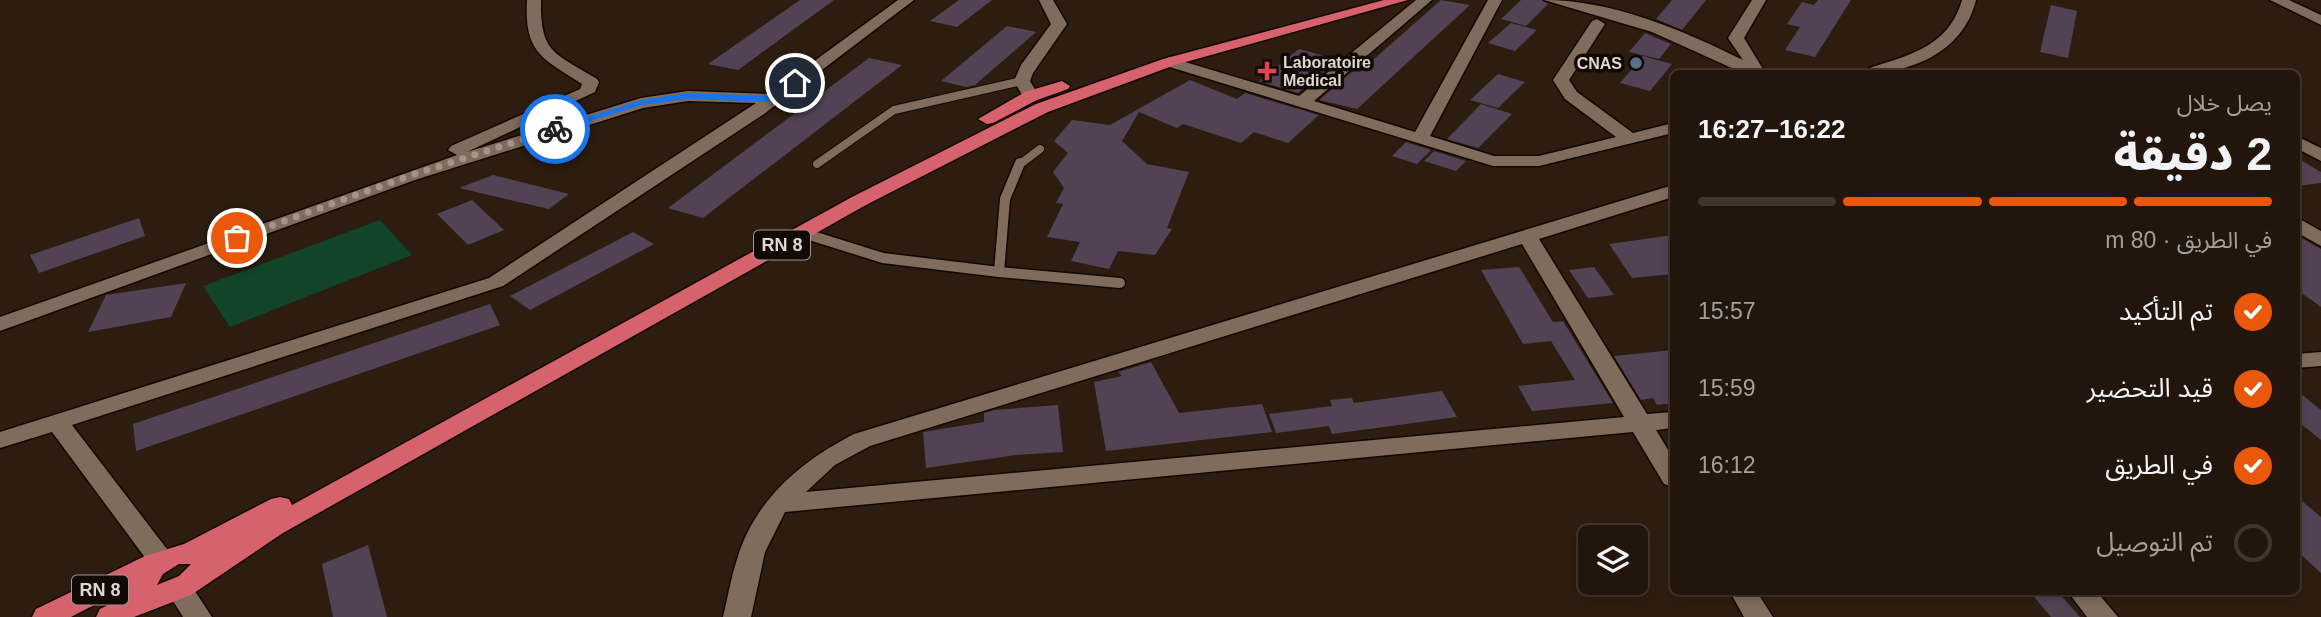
<!DOCTYPE html>
<html lang="ar">
<meta charset="utf-8">
<style>
:root{--surface:#22160c;--page:#2a1f15;--text:#f1f3f6;--muted:#a29f9d;--line:#3f352d;--accent:#ea580c}
body{margin:0;font-family:Arial,"Noto Sans Arabic",sans-serif;background:var(--page);color:var(--text);direction:rtl;height:100vh;display:flex;flex-direction:column;font-size:26px;white-space:nowrap}
*{box-sizing:border-box;margin:0}
p{font-size:23px;color:var(--muted)}
.icon{flex:none;width:38px;height:38px;fill:none;stroke:currentColor;stroke-width:2;stroke-linecap:round;stroke-linejoin:round}
.map{position:relative;flex:1;overflow:hidden;direction:ltr}
.sheet{position:absolute;left:1670px;top:70px;width:630px;height:525px;display:flex;flex-direction:column;background:var(--surface);border-radius:10px;box-shadow:0 4px 10px #0003,0 0 0 2px var(--line);direction:rtl}
.sheet>*{flex:none}
.fabs{position:absolute;left:1578px;top:525px;display:grid;gap:14px}
.fabs a{display:grid;place-items:center;width:70px;height:70px;border-radius:10px;background:var(--surface);box-shadow:0 4px 10px #0003,0 0 0 2px var(--line);font-size:35px}
.pin{position:absolute;display:grid;place-items:center;width:60px;height:60px;color:#fff;margin:-30px;border:4px solid #fff;border-radius:50%;box-shadow:0 2px 7px #0007}
.courier{position:absolute;display:grid;place-items:center;width:70px;height:70px;margin:-35px;border:5px solid #1a73e8;border-radius:50%;background:#fff;color:#222;box-shadow:0 2px 9px #0007}
.summary em{font-style:normal;font-weight:800}
.summary div{display:flex;flex-direction:column-reverse}
.summary{display:flex;align-items:center;justify-content:space-between;height:119px;padding:0 28px}
h1{font-size:46px;font-weight:800;line-height:52px}
.bar{display:grid;grid-template-columns:repeat(4,1fr);gap:10px 7px;align-content:center;height:84px;padding:0 28px}
.bar i{height:9px;border-radius:5px;background:var(--line)}
.bar .active{background:var(--accent)}
.bar p{grid-column:span 4}
ol{padding:0 28px;list-style:none}
li{display:flex;align-items:center;gap:21px;height:77px}
li p{margin-inline-start:auto}
li .icon{padding:7px;border-radius:50%;background:var(--accent);color:#fff;stroke-width:4}
li:last-child{color:var(--muted)}
li i{width:38px;height:38px;border:4px solid var(--line);border-radius:50%}
.map>svg:first-child{display:block}
.green{fill:#114428}
.building{fill:#514354}
.lines{fill:none;stroke-linecap:round;stroke-linejoin:round}
.service-far1-casing{stroke:#150700;stroke-width:10}
.service-casing{stroke:#150700;stroke-width:13}
.minor-casing{stroke:#150700;stroke-width:3}
.secondary-casing{stroke:#150700;stroke-width:3}
.trunk-casing{stroke:#150700;stroke-width:3}
.service-far1{stroke:#806c5c;stroke-width:8}
.service{stroke:#806c5c;stroke-width:10}
.minor{fill:#806c5c;fill-rule:evenodd}
.secondary{fill:#806c5c;fill-rule:evenodd}
.trunk{fill:#d6626e;fill-rule:evenodd}
.route{fill:#1a73e8}
.done{stroke:#a2958b;stroke-width:7;stroke-dasharray:0 12.6}
.service-dot{fill:#5c6f8a;stroke:#100905;stroke-width:2.5}
.health-dot{fill:#e0444e;stroke:#100905;stroke-width:2.5}
.labels{text-anchor:middle;stroke-width:7;stroke-linejoin:round;paint-order:stroke}
.far-poi-label{font-size:16px;font-weight:bold;fill:#e1d5cd;stroke:#100905;text-anchor:start}
.shield{fill:#100905;stroke:#a29891;stroke-width:2}
.shield-label{font-size:18px;font-weight:bold;fill:#e1d5cd}
</style>
<div class="map">
<svg width="2321" height="617" viewBox="0 0 2321 617">
<rect width="100%" height="100%" fill="#2d1d10"/>
<path class="green" d="M380,220L412,255L230,327L203,286Z"/>
<path class="building" d="M800,0H834L738,70L708,64Z
M959,0H992L957,27L930,21Z
M1441,0L1470,5L1357,109L1319,100L1360,65L1365,67Z
M1521,0H1542L1548,4L1526,26L1501,19Z
M1672,0H1706L1682,30L1656,19Z
M1818,0H1851L1815,57L1785,50L1800,27L1787,24L1802,2L1814,5Z
M2051,5L2077,11L2068,58L2040,52Z
M1511,23L1537,30L1515,51L1488,43Z
M1007,26L1036,32L975,85L966,87L941,81Z
M1645,33L1671,44L1659,59L1629,52Z
M1299,49L1339,60L1298,93L1259,81Z
M1643,56L1672,64L1650,91L1620,83Z
M869,58L902,65L703,218L668,208Z
M1498,74L1525,82L1498,108L1470,100Z
M1190,80L1237,99L1245,93L1319,115L1288,143L1254,132L1241,143L1183,124L1177,128L1139,112L1122,141L1147,164L1189,172L1167,228L1172,229L1155,255L1118,251L1109,269L1071,261L1080,242L1047,237L1063,204L1056,203L1064,188L1053,172L1068,153L1054,141L1072,120L1110,125Z
M1481,104L1512,114L1478,148L1447,139Z
M1406,142L1431,150L1417,164L1392,156Z
M1434,151L1466,161L1456,171L1424,161Z
M2296,157L2321,172V183L2296,186Z
M493,175L569,194L549,209L459,188Z
M472,200L504,230L468,245L437,214Z
M139,218L145,236L39,273L30,255Z
M633,232L654,244L530,310L510,296Z
M1673,235V274L1632,278L1609,244Z
M2296,235L2321,249V307L2296,289Z
M1519,267L1553,322L1563,321L1613,403L1532,411L1518,386L1575,380L1551,341L1523,344L1481,270Z
M1594,267L1614,295L1588,298L1569,270Z
M186,283L171,317L88,332L106,295Z
M490,304L500,325L136,451L133,424Z
M1673,350V403L1657,405L1653,398L1641,400L1614,356Z
M1151,362L1179,413L1262,404L1272,432L1106,451L1094,382L1122,376L1118,372Z
M2296,390L2321,410V440L2296,420Z
M1442,391L1457,417L1332,434L1329,426L1276,433L1269,414L1332,406L1330,400L1352,398L1354,403Z
M1058,405L1063,452L1016,455L926,468L923,432L984,422V413L994,410Z
M2296,496L2321,517V573L2296,550Z
M368,545L387,617H333L322,564Z
M2030,592H2058L2080,617H2051Z"/>
<g class="lines">
<defs>
<path id="service-far1" d="M817,164L894,110L1022,81
M1019,165L1040,149"/>
<path id="service" d="M1020,163L1005,199L999,272L1120,283
M803,233L883,258L999,272"/>
<path id="minor" d="M527,0H541C540,54 555,53 597,79L599,82L595,92L467,152L641,98L688,91L769,94L898,0H914L764,114L503,286L72,425L170,553L174,560L170,567L161,570L152,567L52,432L0,448V432L489,278L756,103L688,101L643,108L415,180L0,331V317L457,155L448,150L451,146L580,89L582,84C542,58 524,53 527,0Z
M1039,0H1053L1067,24L1033,73L1030,81L1039,96L1031,101L1025,100L1014,81L1021,65L1051,24Z
M1416,0H1432L1314,101L1415,132L1488,0H1502L1430,136L1494,156H1539L1616,137L1565,99L1553,80L1592,21L1597,19L1605,24L1569,80L1577,92L1633,133L1673,123V133L1539,166H1493L1163,65L1161,62L1169,57L1175,59L1299,96Z
M1544,0C1613,0 1682,30 1743,60L1728,38L1752,0H1766L1744,38L1766,74H1745L1652,32Z
M1962,0H1976C1963,53 1910,74 1859,74C1866,68 1876,66 1885,63C1921,52 1951,39 1962,0Z
M2296,136L2321,148V161L2296,148Z
M1673,185V197L1539,239L1647,414L1673,412V428L1656,430L1673,458V487L1664,484L1633,432L785,512L765,552L751,617H723C728,596 732,573 739,553C758,497 803,460 854,434ZM1522,244L1624,417L806,492L835,465L870,446Z
M2296,217L2321,231V246L2296,232Z
M2321,352V366L2296,368V354Z
M1730,592H1757L1773,617H1744Z
M2068,592H2097L2118,617H2087Z"/>
<path id="secondary" d="M2270,0H2289L2321,15V25Z
M179,579L189,582L212,617H183L166,590L169,582Z"/>
<path id="trunk" d="M1384,0H1408L1175,65L1048,112L866,205L283,533L191,595L134,617H96L100,609L128,595L129,587L71,617H32L36,609L145,556L184,544L271,499L280,497L289,499L292,505L852,197L1036,104L1163,59ZM179,564H191L179,576L157,585L163,574Z
M1062,81L1070,86L1068,89L1037,100L993,123L987,124L978,119L1025,92Z"/>
</defs>
<use href="#service-far1" class="service-far1-casing"/>
<use href="#service" class="service-casing"/>
<use href="#minor" class="minor-casing"/>
<use href="#secondary" class="secondary-casing"/>
<use href="#trunk" class="trunk-casing"/>
<use href="#service-far1" class="service-far1"/>
<use href="#service" class="service"/>
<use href="#minor" class="minor"/>
<use href="#secondary" class="secondary"/>
<use href="#trunk" class="trunk"/>
</g>
<path class="route" d="M795,80L798,84L773,102L688,99L642,105L555,132L550,129L641,100L688,93L771,96Z"/>
<g class="lines">
<path class="done" d="M237,238L409,176L555,129"/>
</g>
<circle class="service-dot" cx="1636" cy="63" r="7"/>
<path class="health-dot" d="M1263.5 60.5h7v7h7v7h-7v7h-7v-7h-7v-7h7z"/>
<g class="labels">
<g class="far-poi-label">
<text x="1283" y="68">Laboratoire<tspan x="1283" dy="18">Medical</tspan></text>
<text x="1622" y="69" text-anchor="end">CNAS</text>
</g>
<g class="shield">
<rect x="754" y="230.5" width="56" height="29" rx="5"/>
<rect x="72" y="575.5" width="56" height="29" rx="5"/>
</g>
<g class="shield-label">
<text x="782" y="251">RN 8</text>
<text x="100" y="596">RN 8</text>
</g>
</g>
</svg>
<div class="fabs">
<a><svg class="icon" aria-label="layers" viewBox="0 0 24 24"><path d="M12 4l9 5-9 5-9-5zM3 14l9 5 9-5"/></svg></a>
</div>
<div class="pin" style="left:237px;top:238px;background:#ea580c"><svg class="icon" aria-label="bag" viewBox="0 0 24 24"><path d="M5 8h14l-1 12H6zM9 8a3 3 0 0 1 6 0"/></svg></div>
<div class="pin" style="left:795px;top:83px;background:#1f2937"><svg class="icon" aria-label="home" viewBox="0 0 24 24"><path d="M3 11l9-7 9 7M6 9v11h12V9"/></svg></div>
<div class="courier" style="left:555px;top:129px"><svg class="icon" aria-label="bike" viewBox="0 0 24 24"><circle cx="6" cy="16" r="4"/><circle cx="18" cy="16" r="4"/><path d="M6 16l4-8h5l3 8M10 8l3 8H6M13 5h3"/></svg></div>
<section class="sheet">
<div class="summary"><div><h1>2 دقيقة</h1><p>يصل خلال</p></div><em>16:22–16:27</em></div>
<div class="bar"><i class="active"></i><i class="active"></i><i class="active"></i><i></i><p>في الطريق · 80 m</p></div>
<ol>
<li><svg class="icon" aria-label="check" viewBox="0 0 24 24"><path d="M5 12l5 5 9-10"/></svg>تم التأكيد<p>15:57</p></li>
<li><svg class="icon" aria-label="check" viewBox="0 0 24 24"><path d="M5 12l5 5 9-10"/></svg>قيد التحضير<p>15:59</p></li>
<li><svg class="icon" aria-label="check" viewBox="0 0 24 24"><path d="M5 12l5 5 9-10"/></svg>في الطريق<p>16:12</p></li>
<li><i></i>تم التوصيل</li>
</ol>
</section>
</div>
